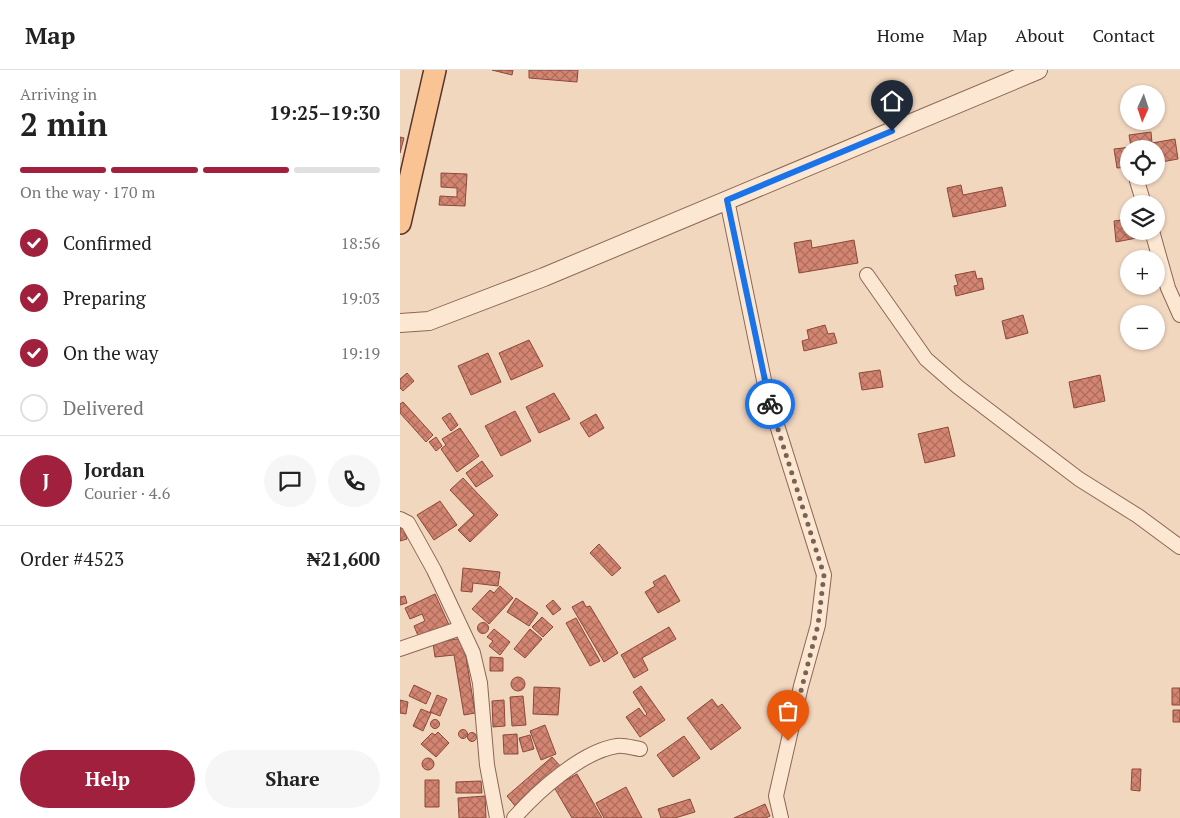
<!DOCTYPE html>
<meta charset="utf-8">
<style>
:root{--surface:#fff;--page:#f6f6f6;--text:#222;--muted:#767676;--line:#e0e0e0;--accent:#a0203d}
body{margin:0;font-family:"PT Serif",serif;background:var(--page);color:var(--text);height:100vh;display:flex;flex-direction:column;font-size:19px;white-space:nowrap}
*{box-sizing:border-box;margin:0}
p{font-size:16px;color:var(--muted)}
.icon{flex:none;width:28px;height:28px;fill:none;stroke:currentColor;stroke-width:2;stroke-linecap:round;stroke-linejoin:round}
.map{position:relative;flex:1;overflow:hidden}
.sheet{display:flex;flex-direction:column;background:var(--surface);width:400px}
.sheet>*{flex:none}
.needle{width:32px;rotate:183deg}
.controls{position:absolute;left:720px;top:15px;display:grid;gap:10px}
.controls a{display:grid;place-items:center;width:45px;height:45px;border-radius:50%;background:var(--surface);box-shadow:0 1px 4px #0004;font-size:25px}
.pin{position:absolute;display:grid;place-items:center;width:42px;height:42px;color:#fff;margin:-51px -21px;border-radius:50% 50% 50% 0;rotate:-45deg;box-shadow:0 0 5px #0007}
.pin .icon{rotate:45deg}
.courier{position:absolute;display:grid;place-items:center;width:50px;height:50px;margin:-25px;border:4px solid #1a73e8;border-radius:50%;background:#fff;color:#222;box-shadow:0 1px 6px #0007}
.summary em{font-style:normal;font-weight:800}
.summary div{display:flex;flex-direction:column-reverse}
.summary{display:flex;align-items:center;justify-content:space-between;height:85px;padding:0 20px}
h1{font-size:32px;font-weight:800;line-height:38px}
.bar{display:grid;grid-template-columns:repeat(4,1fr);gap:8px 5px;align-content:center;height:60px;padding:0 20px}
.bar i{height:6px;border-radius:4px;background:var(--line)}
.bar .active{background:var(--accent)}
.bar p{grid-column:span 4}
.line{display:flex;align-items:center;gap:12px;padding:0 20px;border-top:1px solid var(--line)}
.line div{flex:1}
.round{display:grid;place-items:center;flex:none;width:52px;height:52px;border-radius:26px;background:var(--page)}
ol{padding:0 20px;list-style:none}
li{display:flex;align-items:center;gap:15px;height:55px}
li p{margin-inline-start:auto}
li .icon{padding:5px;border-radius:50%;background:var(--accent);color:#fff;stroke-width:4}
li:last-child{color:var(--muted)}
li i{width:28px;height:28px;border:2px solid var(--line);border-radius:50%}
.cta{display:flex;gap:10px;margin-top:auto;padding:10px 20px}
.cta a{flex:1;height:58px;border-radius:30px;background:var(--accent);color:#fff;font-size:20px;font-weight:800;line-height:58px;text-align:center}
.cta a+a{background:var(--page);color:var(--text)}
header{display:flex;align-items:center;gap:30px;box-sizing:border-box;height:70px;padding:0 25px;background:var(--surface);border-bottom:1px solid var(--line)}
header strong{font-size:24px}
nav{display:flex;gap:28px;margin-inline-start:auto;font-size:18px}
main{display:flex;flex:1;min-height:0}
.map>svg:first-child{display:block}
.building{fill:url(#building-cross-hatch);stroke:#8d4839}
.lines{fill:none;stroke-linecap:round;stroke-linejoin:round}
.minor-casing{stroke:#8c6755;stroke-width:16}
.tertiary-casing{stroke:#8c6755;stroke-width:20}
.primary-casing{stroke:#59362a;stroke-width:24}
.minor{stroke:#fce7d3;stroke-width:14}
.tertiary{stroke:#fce7d3;stroke-width:18}
.primary{stroke:#f9c393;stroke-width:21}
.done{stroke:#7a6354;stroke-width:5;stroke-dasharray:0 9}
.route{stroke:#1a73e8;stroke-width:6}
</style>
<header>
<strong>Map</strong>
<nav><a>Home</a><a>Map</a><a>About</a><a>Contact</a></nav>
</header>
<main>
<section class="sheet">
<div class="summary"><div><h1>2 min</h1><p>Arriving in</p></div><em>19:25–19:30</em></div>
<div class="bar"><i class="active"></i><i class="active"></i><i class="active"></i><i></i><p>On the way · 170 m</p></div>
<ol>
<li><svg class="icon" aria-label="check" viewBox="0 0 24 24"><path d="M5 12l5 5 9-10"/></svg>Confirmed<p>18:56</p></li>
<li><svg class="icon" aria-label="check" viewBox="0 0 24 24"><path d="M5 12l5 5 9-10"/></svg>Preparing<p>19:03</p></li>
<li><svg class="icon" aria-label="check" viewBox="0 0 24 24"><path d="M5 12l5 5 9-10"/></svg>On the way<p>19:19</p></li>
<li><i></i>Delivered</li>
</ol>
<div class="line" style="height:90px"><b class="round" style="background:var(--accent);color:#fff">J</b><div><b>Jordan</b><p>Courier · 4.6</p></div><a class="round"><svg class="icon" aria-label="chat" viewBox="0 0 24 24"><path d="M4 5h16v11H9l-5 4z"/></svg></a><a class="round"><svg class="icon" aria-label="phone" viewBox="0 0 24 24"><path d="M5 4h4l2 5-3 2q2 4 5 5l2-3 5 2v4C11 20 4 13 5 4z"/></svg></a></div>
<div class="line" style="height:65px"><div>Order #4523</div><b>₦21,600</b></div>
<div class="cta"><a>Help</a><a>Share</a></div>
</section>
<div class="map">
<svg width="780" height="748" viewBox="0 0 780 748">
<defs>
<pattern id="building-cross-hatch" width="8" height="8" patternUnits="userSpaceOnUse" patternTransform="scale(1.25)"><rect width="8" height="8" fill="#d38571"/><path d="M0 0l8 8M0 8l8-8" fill="none" stroke="#ac6d5c"/></pattern>
</defs>
<rect width="100%" height="100%" fill="#f2d7bf"/>
<path class="building" d="M92,0H113L112,5Z
M129,0H178L177,12L129,8Z
M751,62L752,73L775,69L778,89L756,93V79H729V97L717,98L714,79L731,77L729,65Z
M0,67L4,68L0,83Z
M41,103L67,104L65,136L39,135L40,126L57,127V118L41,117Z
M561,115L563,125L602,117L606,136L553,147L547,118Z
M729,149V161H747V166L716,172L714,151Z
M411,170L412,178L454,170L458,193L399,203L394,173Z
M575,201L577,209L582,208L584,219L556,226L554,216L558,215L555,205Z
M623,245L628,263L606,269L602,251Z
M425,255L428,264L434,263L437,273L404,281L402,271L409,269L407,260Z
M129,270L143,296L111,310L99,283Z
M88,283L101,312L71,325L58,296Z
M480,300L483,317L462,320L459,303Z
M7,303L14,311L3,321L0,318V309Z
M700,305L705,331L674,338L669,312Z
M154,323L170,349L139,363L126,337Z
M3,332L33,365L26,372L0,343V334Z
M115,341L131,371L101,386L85,356Z
M50,343L58,355L51,361L42,348Z
M196,344L204,358L189,367L180,353Z
M548,357L555,386L525,393L518,364Z
M60,358L79,386L57,402L41,379L46,375L42,369Z
M36,367L42,376L36,381L29,372Z
M82,391L93,406L76,417L66,403Z
M63,408L98,445L70,472L58,460L74,445L50,420Z
M40,431L57,455L34,470L17,445Z
M3,457L7,469L0,471V458Z
M199,474L221,498L212,506L190,483Z
M63,498L100,502L98,516L73,513L72,522L61,521Z
M265,505L280,531L258,543L245,522L255,516L253,512Z
M100,516L113,528L89,554L72,539L90,520L94,523Z
M35,524L49,555L19,568L14,556L25,551L22,544L10,549L5,538Z
M5,526L7,533L0,535V527Z
M116,528L138,543L129,556L107,542Z
M153,530L161,539L153,545L146,536Z
M183,531L186,537L190,536L218,583L204,592L172,537Z
M142,547L153,557L143,567L132,557Z
M176,548L200,591L190,596L166,553Z
M77.5 558a5.5 5.5 0 1 1 11 0a5.5 5.5 0 1 1-11 0Z
M269,557L276,569L242,588L248,600L234,608L221,585Z
M94,559L110,572L100,585L89,576L93,571L87,567Z
M130,559L142,569L125,588L114,579Z
M63,568L75,643L64,645L54,585L35,587L33,573Z
M90,587L103,588V601H90Z
M111 614a7 7 0 1 1 14 0a7 7 0 1 1-14 0Z
M14,615L31,623L26,634L9,626Z
M241,616L265,650L240,667L226,647L239,638L245,646L247,644L233,622Z
M134,617L160,618L158,645L133,644Z
M772,618H780V635H772Z
M37,625L47,629L40,646L30,642Z
M123,626L126,655L112,656L110,627Z
M312,629L318,637L322,634L341,658L311,680L287,648Z
M0,630L8,632L6,644L0,643Z
M104,630L105,656L93,657L92,631Z
M21,639L31,643L23,661L13,656Z
M773,640H780V652H773Z
M30.5 654a4.5 4.5 0 1 1 9 0a4.5 4.5 0 1 1-9 0Z
M145,655L156,684L141,690L130,661Z
M58.5 664a4.5 4.5 0 1 1 9 0a4.5 4.5 0 1 1-9 0Z
M38,662L49,673L36,687L21,674L32,663L35,665Z
M67.5 667a4.5 4.5 0 1 1 9 0a4.5 4.5 0 1 1-9 0Z
M117,664L118,684H104L103,665Z
M130,665L134,679L123,682L119,668Z
M284,666L300,688L273,707L257,685Z
M152,687L162,698L116,737L107,726Z
M22 694a6 6 0 1 1 12 0a6 6 0 1 1-12 0Z
M732,699H741L740,721L731,720Z
M177,704L202,748H172L154,717Z
M25,710H39V737H25Z
M81,711L82,723H56V712Z
M226,717L242,748H204L196,733Z
M85,726L86,748H59L58,728Z
M290,729L295,742L275,748H261L258,739Z
M365,734L370,746L366,748H334Z"/>
<g class="lines">
<defs>
<path id="minor" d="M737,111L744,134
M327,130L366,320L424,505L418,555L401,616L376,726L381,748
M752,161L768,218L780,245
M467,205L526,289L558,317L679,409L738,446L780,477
M0,449L8,453L34,500L73,583L80,613L87,695L97,748
M0,579L61,558
M114,748C137,722 182,681 217,676C224,675 233,678 240,679"/>
<path id="tertiary" d="M0,253L29,251L144,207L638,0"/>
<path id="primary" d="M0,153L35,0"/>
</defs>
<use href="#minor" class="minor-casing"/>
<use href="#tertiary" class="tertiary-casing"/>
<use href="#primary" class="primary-casing"/>
<use href="#minor" class="minor"/>
<use href="#tertiary" class="tertiary"/>
<use href="#primary" class="primary"/>
</g>
<g class="lines">
<path class="done" d="M370,334L424,505L418,555L388,671"/>
<path class="route" d="M370,334L327,130L492,61"/>
</g>
</svg>
<div class="controls">
<a><svg class="needle" viewBox="-14 -14 28 28"><path d="M0-13l5 13h-10z" fill="#e53935"/><path d="M0 13l5-13h-10z" fill="#767676"/></svg></a>
<a><svg class="icon" aria-label="locate" viewBox="0 0 24 24"><circle cx="12" cy="12" r="6"/><path d="M12 2v4M12 18v4M2 12h4M18 12h4"/></svg></a>
<a><svg class="icon" aria-label="layers" viewBox="0 0 24 24"><path d="M12 4l9 5-9 5-9-5zM3 14l9 5 9-5"/></svg></a>
<a>+</a>
<a>−</a>
</div>
<div class="pin" style="left:388px;top:671px;background:#ea580c"><svg class="icon" aria-label="bag" viewBox="0 0 24 24"><path d="M5 8h14l-1 12H6zM9 8a3 3 0 0 1 6 0"/></svg></div>
<div class="pin" style="left:492px;top:61px;background:#1f2937"><svg class="icon" aria-label="home" viewBox="0 0 24 24"><path d="M3 11l9-7 9 7M6 9v11h12V9"/></svg></div>
<div class="courier" style="left:370px;top:334px"><svg class="icon" aria-label="bike" viewBox="0 0 24 24"><circle cx="6" cy="16" r="4"/><circle cx="18" cy="16" r="4"/><path d="M6 16l4-8h5l3 8M10 8l3 8H6M13 5h3"/></svg></div>
</div>
</main>
